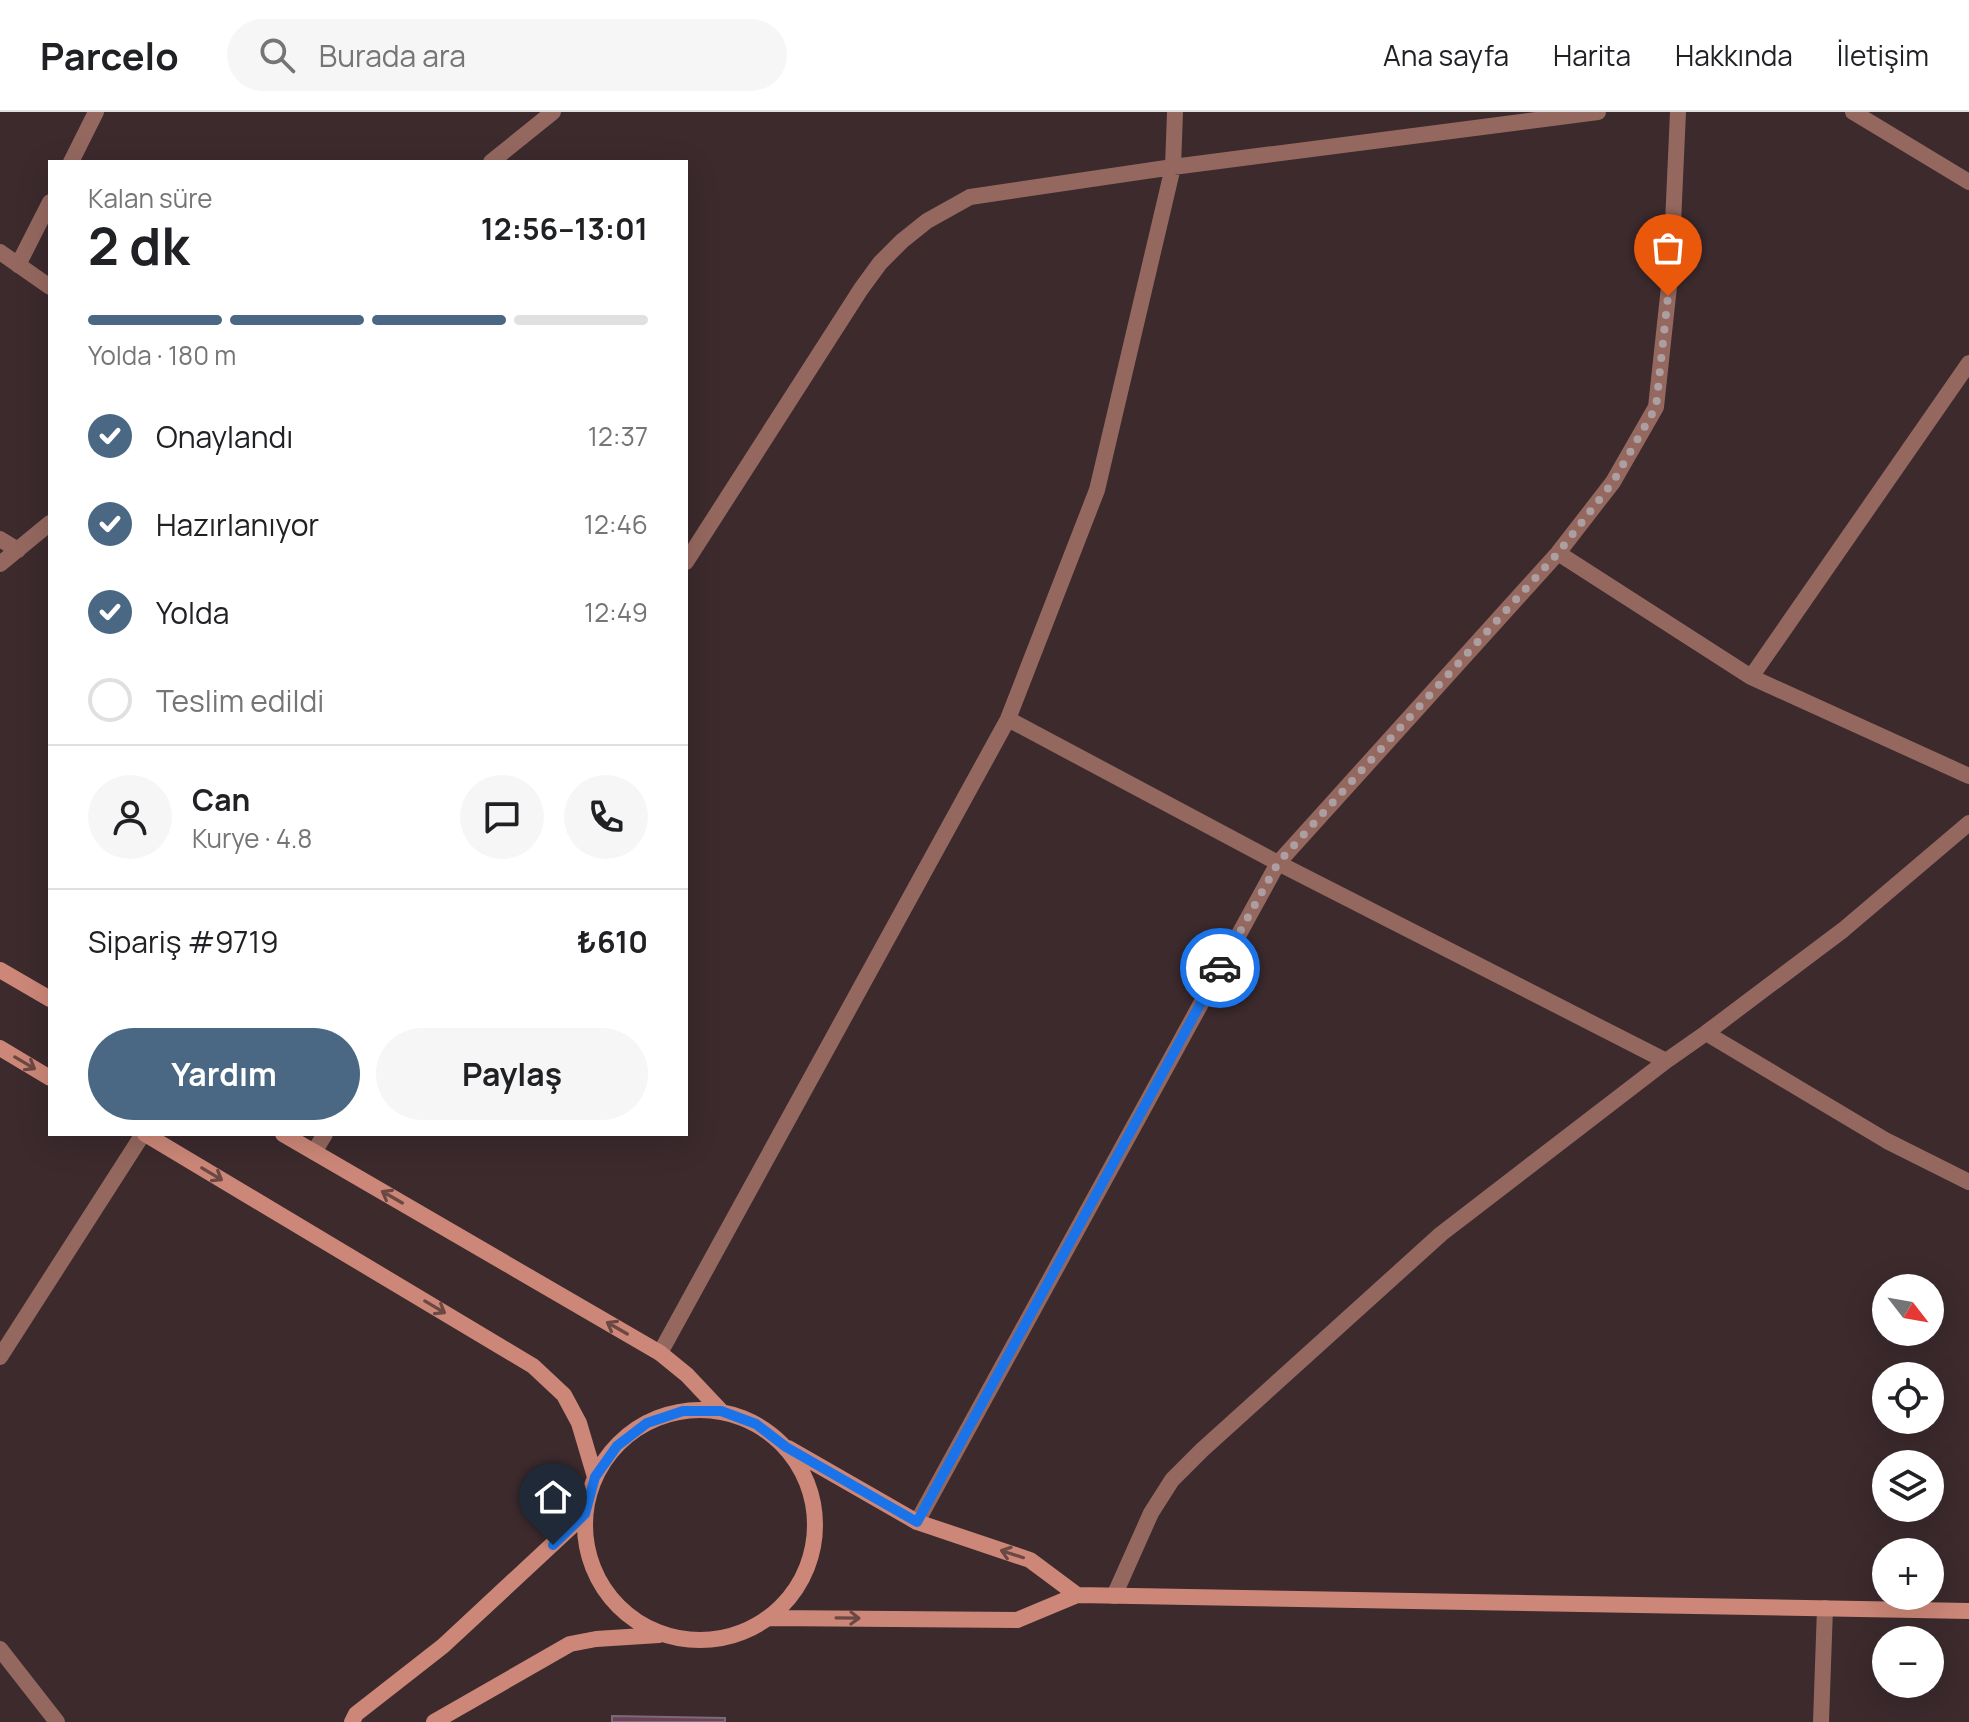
<!DOCTYPE html>
<html lang="tr">
<meta charset="utf-8">
<style>
:root{--surface:#fff;--page:#f6f6f6;--text:#202124;--muted:#757577;--line:#e0e0e0;--accent:#4a6884}
body{margin:0;font-family:Manrope,sans-serif;background:var(--page);color:var(--text);height:100vh;display:flex;flex-direction:column;font-size:30px;white-space:nowrap}
*{box-sizing:border-box;margin:0}
p{font-size:26px;color:var(--muted)}
.icon{flex:none;width:44px;height:44px;fill:none;stroke:currentColor;stroke-width:2;stroke-linecap:round;stroke-linejoin:round}
.map{position:relative;flex:1;overflow:hidden}
.panel{position:absolute;left:48px;top:48px;width:640px;height:976px;display:flex;flex-direction:column;background:var(--surface);border-radius:0px;box-shadow:0 8px 32px #0002}
.panel>*{flex:none}
.needle{width:52px;rotate:121deg}
.buttons{position:absolute;left:1872px;top:1162px;display:grid;gap:16px}
.buttons a{display:grid;place-items:center;width:72px;height:72px;border-radius:50%;background:var(--surface);box-shadow:0 8px 32px #0002;font-size:40px}
.pin{position:absolute;display:grid;place-items:center;width:68px;height:68px;color:#fff;margin:-82px -34px;border-radius:50% 50% 50% 0;rotate:-45deg;box-shadow:0 0 8px #0007}
.pin .icon{rotate:45deg}
.courier{position:absolute;display:grid;place-items:center;width:80px;height:80px;margin:-40px;border:6px solid #1a73e8;border-radius:50%;background:#fff;color:#222;box-shadow:0 2px 10px #0007}
.overview em{font-style:normal;font-weight:700}
.overview div{display:flex;flex-direction:column-reverse}
.overview{display:flex;align-items:center;justify-content:space-between;height:136px;padding:0 40px}
h1{font-size:52px;font-weight:700;line-height:60px}
.bar{display:grid;grid-template-columns:repeat(4,1fr);gap:12px 8px;align-content:center;height:96px;padding:0 40px}
.bar i{height:10px;border-radius:6px;background:var(--line)}
.bar .selected{background:var(--accent)}
.bar p{grid-column:span 4}
.line{display:flex;align-items:center;gap:20px;padding:0 40px;border-top:2px solid var(--line)}
.line div{flex:1}
.round{display:grid;place-items:center;flex:none;width:84px;height:84px;border-radius:42px;background:var(--page)}
ol{padding:0 40px;list-style:none}
li{display:flex;align-items:center;gap:24px;height:88px}
li p{margin-inline-start:auto}
li .icon{padding:8px;border-radius:50%;background:var(--accent);color:#fff;stroke-width:4}
li:last-child{color:var(--muted)}
li i{width:44px;height:44px;border:4px solid var(--line);border-radius:50%}
.cta{display:flex;gap:16px;margin-top:auto;padding:16px 40px}
.cta a{flex:1;height:92px;border-radius:48px;background:var(--accent);color:#fff;font-size:32px;font-weight:700;line-height:92px;text-align:center}
.cta a+a{background:var(--page);color:var(--text)}
header{display:flex;align-items:center;gap:48px;box-sizing:border-box;height:112px;padding:0 40px;background:var(--surface);border-bottom:2px solid var(--line)}
header strong{font-size:38px}
nav{display:flex;gap:44px;margin-inline-start:auto;font-size:28px}
.search{width:560px;height:72px;background:var(--page);display:flex;align-items:center;gap:20px;box-sizing:border-box;padding:0 28px;border-radius:44px;color:var(--muted);font-size:30px}
.map>svg:first-child{display:block}
.building{fill:#6c415a;stroke:#7c6a74;stroke-width:2}
.lines{fill:none;stroke-linecap:round;stroke-linejoin:round}
.lane{stroke:#94685f;stroke-width:16}
.street{stroke:#94685f;stroke-width:16}
.secondary{stroke:#cc8778;stroke-width:16}
.oneway{stroke:#6c4843}
.done{stroke:#ad9ea1;stroke-width:8;stroke-dasharray:0 14.4}
.route{stroke:#1a73e8;stroke-width:10}
</style>
<header>
<strong>Parcelo</strong>
<div class="search"><svg class="icon" aria-label="search" viewBox="0 0 24 24"><circle cx="10" cy="10" r="6"/><path d="M15 15l6 6"/></svg>Burada ara</div>
<nav><a>Ana sayfa</a><a>Harita</a><a>Hakkında</a><a>İletişim</a></nav>
</header>
<div class="map">
<svg width="1969" height="1610" viewBox="0 0 1969 1610">
<rect width="100%" height="100%" fill="#3c2a2d"/>
<path class="building" d="M612,1604L725,1606V1610H612Z"/>
<g class="lines">
<path class="lane" d="M1821,1610L1825,1496"/>
<path class="street" d="M1853,0L1969,70
M71,50L96,0
M491,50L553,0
M0,140L50,175
M18,153L50,90
M0,427L18,438
M1558,441L1751,565L1969,664
M686,450L861,177L880,151L902,129L927,109L970,85L1173,55L1598,0
M0,452L50,411
M1751,565L1969,251
M1008,607L1278,751L1666,949
M1706,921L1887,1029L1969,1070
M314,1040L325,1022
M660,1241L1008,607L1097,378L1173,55L1175,0
M0,1245L143,1022
M917,1410L1278,751L1558,441L1613,370L1656,295L1671,156L1678,0
M1114,1484L1151,1401L1172,1368L1202,1338L1441,1122L1666,949L1706,921L1843,818L1969,711
M0,1537L57,1610"/>
<path class="secondary" d="M0,858L50,887
M0,936L50,966
M145,1022L533,1254L564,1283L579,1311L595,1365
M283,1022L660,1241L687,1263L721,1299
M585 1413a115 115 0 1 1 230 0a115 115 0 1 1-230 0Z
M788,1336L917,1410L1030,1448L1077,1483
M770,1506L1017,1508L1077,1483L1969,1499
M352,1610L356,1602L443,1534L585,1402
M434,1610L570,1532L596,1527L659,1523"/>
</g>
<defs><path id="oneway-shaft" d="M-6 0H5M1.5-3L5.5 0L1.5 3" fill="none" stroke-width="1.6" stroke-linecap="round" stroke-linejoin="round" transform="scale(2)"/></defs>
<g class="oneway">
<use href="#oneway-shaft" transform="translate(25 951) rotate(31)"/>
<use href="#oneway-shaft" transform="translate(212 1062) rotate(31)"/>
<use href="#oneway-shaft" transform="translate(392 1085) rotate(-150)"/>
<use href="#oneway-shaft" transform="translate(435 1195) rotate(31)"/>
<use href="#oneway-shaft" transform="translate(617 1216) rotate(-150)"/>
<use href="#oneway-shaft" transform="translate(1012 1442) rotate(-162)"/>
<use href="#oneway-shaft" transform="translate(848 1506) rotate(1)"/>
</g>
<g class="lines">
<path class="done" d="M1220,856L1278,751L1558,441L1613,370L1656,295L1668,184"/>
<path class="route" d="M553,1433L585,1402L595,1365L617,1334L647,1311L683,1299H721L756,1312L786,1335L917,1410L1220,856"/>
</g>
</svg>
<div class="buttons">
<a><svg class="needle" viewBox="-14 -14 28 28"><path d="M0-13l5 13h-10z" fill="#e53935"/><path d="M0 13l5-13h-10z" fill="#757577"/></svg></a>
<a><svg class="icon" aria-label="locate" viewBox="0 0 24 24"><circle cx="12" cy="12" r="6"/><path d="M12 2v4M12 18v4M2 12h4M18 12h4"/></svg></a>
<a><svg class="icon" aria-label="layers" viewBox="0 0 24 24"><path d="M12 4l9 5-9 5-9-5zM3 14l9 5 9-5"/></svg></a>
<a>+</a>
<a>−</a>
</div>
<div class="pin" style="left:1668px;top:184px;background:#ea580c"><svg class="icon" aria-label="bag" viewBox="0 0 24 24"><path d="M5 8h14l-1 12H6zM9 8a3 3 0 0 1 6 0"/></svg></div>
<div class="pin" style="left:553px;top:1433px;background:#1f2937"><svg class="icon" aria-label="home" viewBox="0 0 24 24"><path d="M3 11l9-7 9 7M6 9v11h12V9"/></svg></div>
<div class="courier" style="left:1220px;top:856px"><svg class="icon" aria-label="car" viewBox="0 0 24 24"><path d="M5 17H2v-5l4-1 3-4h7l3 4 3 1v5h-3M9 17h6M6 11h13"/><circle cx="7" cy="17" r="2"/><circle cx="17" cy="17" r="2"/></svg></div>
<section class="panel">
<div class="overview"><div><h1>2 dk</h1><p>Kalan süre</p></div><em>12:56–13:01</em></div>
<div class="bar"><i class="selected"></i><i class="selected"></i><i class="selected"></i><i></i><p>Yolda · 180 m</p></div>
<ol>
<li><svg class="icon" aria-label="check" viewBox="0 0 24 24"><path d="M5 12l5 5 9-10"/></svg>Onaylandı<p>12:37</p></li>
<li><svg class="icon" aria-label="check" viewBox="0 0 24 24"><path d="M5 12l5 5 9-10"/></svg>Hazırlanıyor<p>12:46</p></li>
<li><svg class="icon" aria-label="check" viewBox="0 0 24 24"><path d="M5 12l5 5 9-10"/></svg>Yolda<p>12:49</p></li>
<li><i></i>Teslim edildi</li>
</ol>
<div class="line" style="height:144px"><a class="round"><svg class="icon" aria-label="person" viewBox="0 0 24 24"><circle cx="12" cy="8" r="4"/><path d="M4 21q1-7 8-7t8 7"/></svg></a><div><b>Can</b><p>Kurye · 4.8</p></div><a class="round"><svg class="icon" aria-label="chat" viewBox="0 0 24 24"><path d="M4 5h16v11H9l-5 4z"/></svg></a><a class="round"><svg class="icon" aria-label="phone" viewBox="0 0 24 24"><path d="M5 4h4l2 5-3 2q2 4 5 5l2-3 5 2v4C11 20 4 13 5 4z"/></svg></a></div>
<div class="line" style="height:104px"><div>Sipariş #9719</div><b>₺610</b></div>
<div class="cta"><a>Yardım</a><a>Paylaş</a></div>
</section>
</div>
